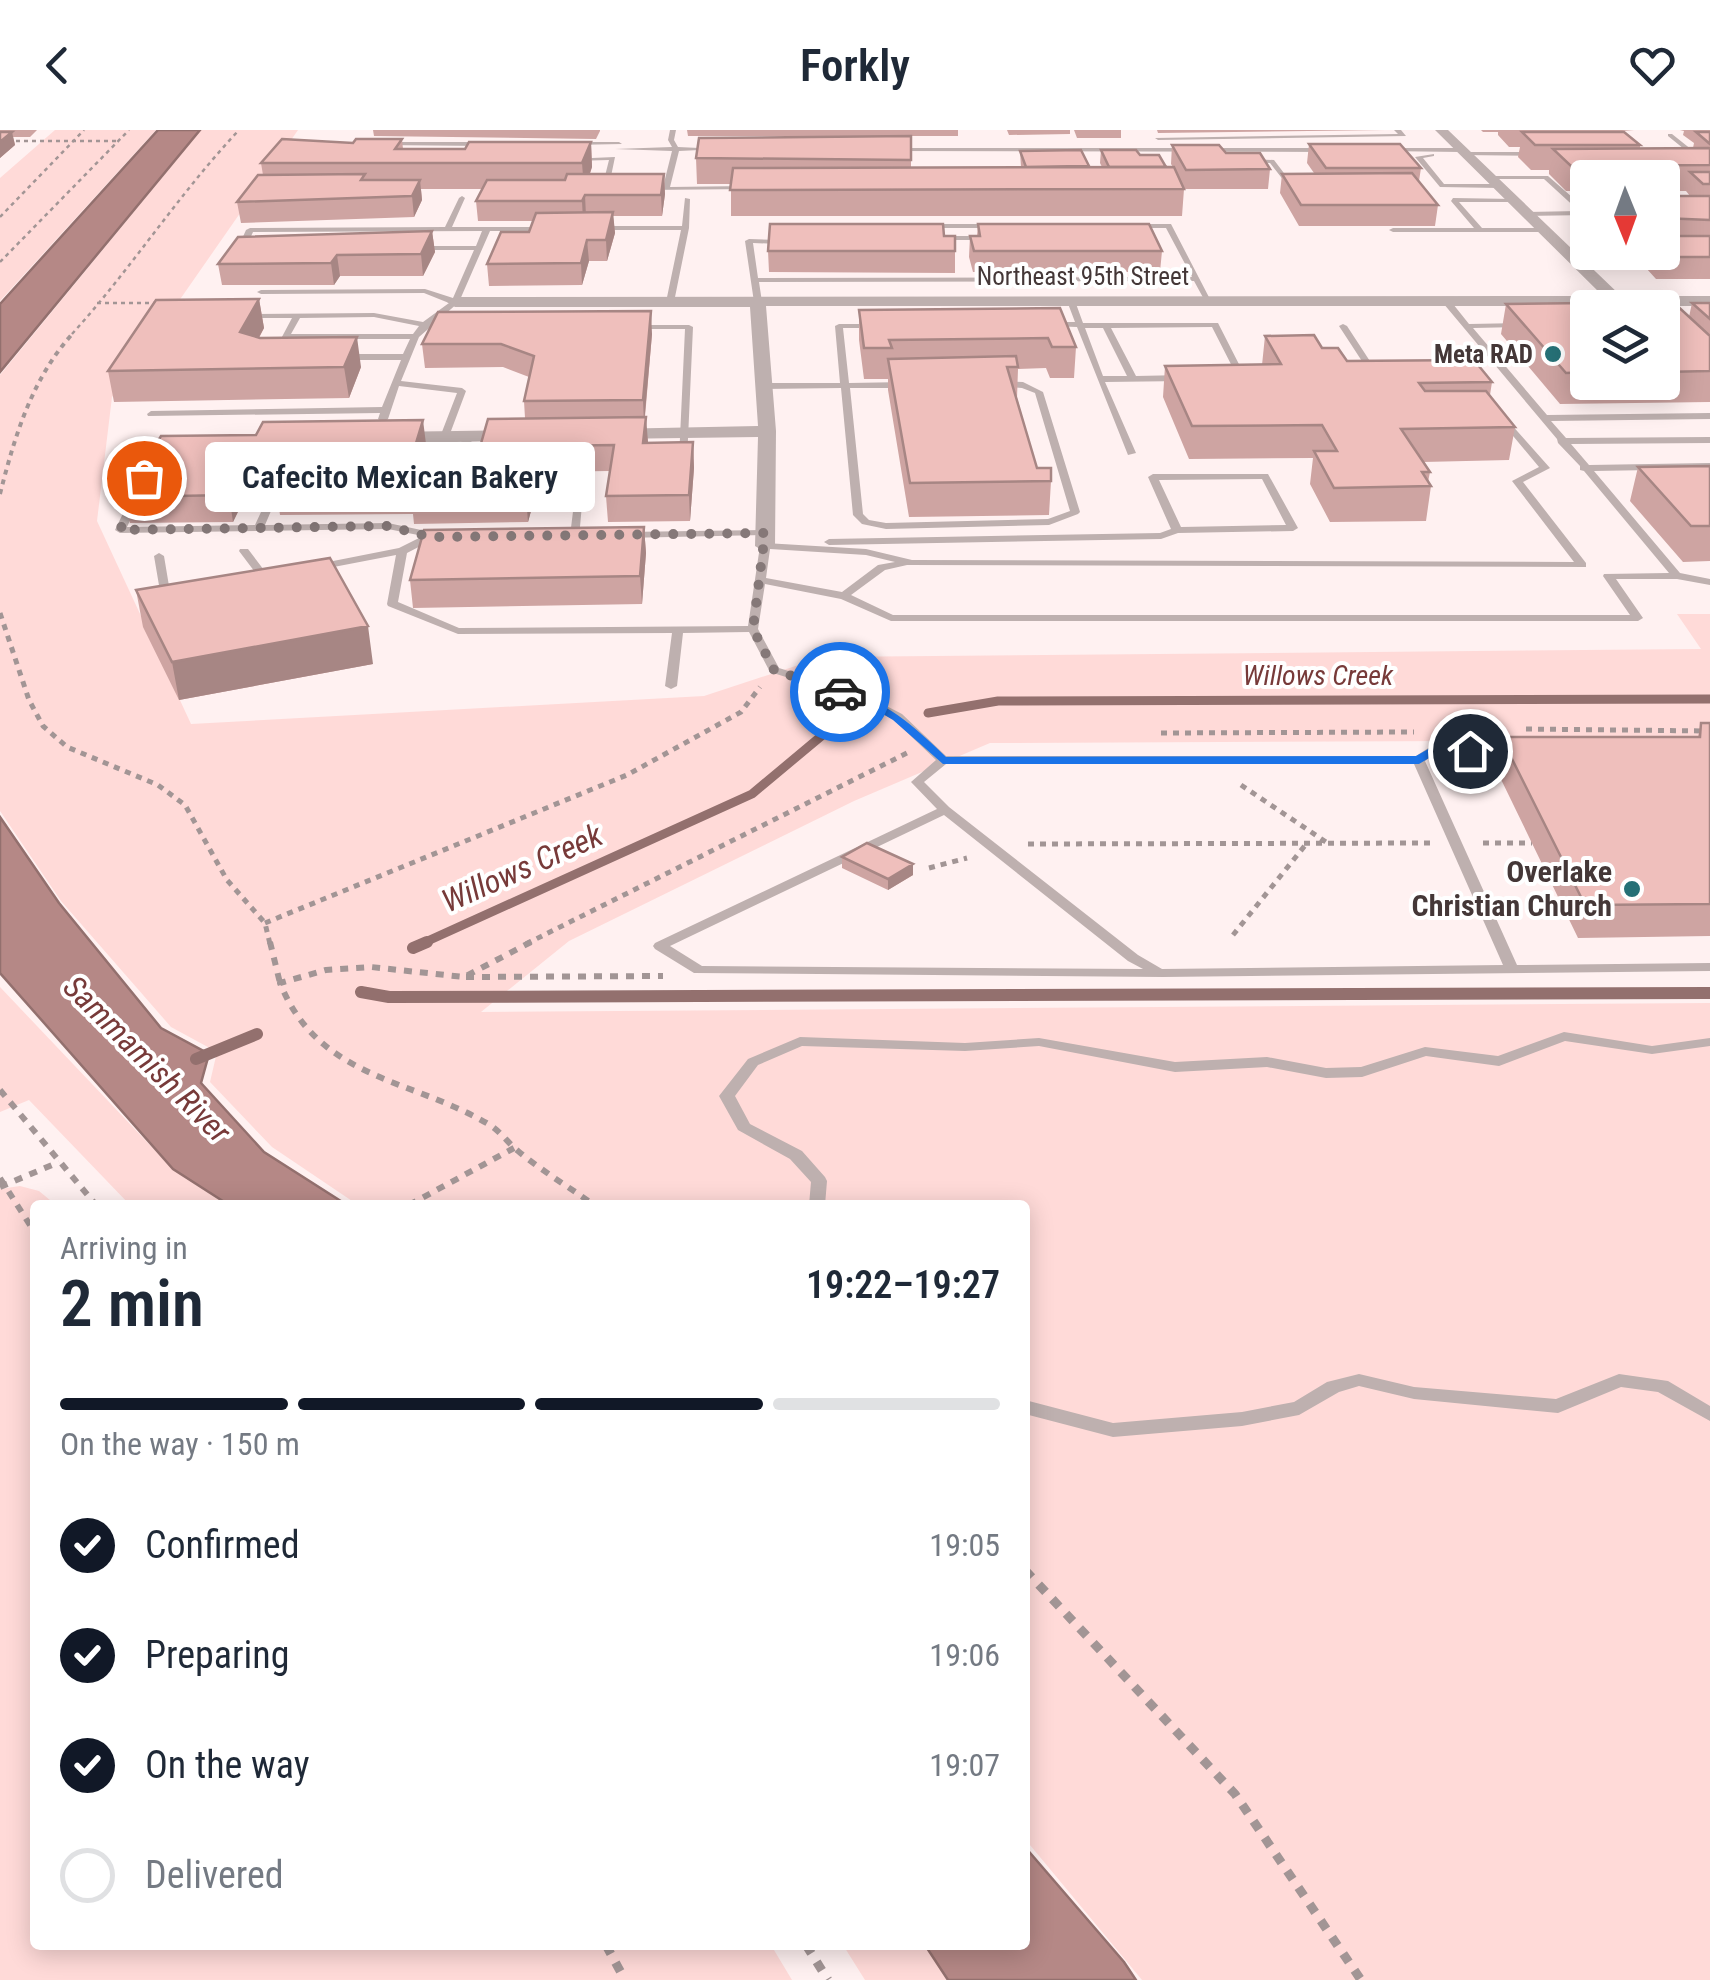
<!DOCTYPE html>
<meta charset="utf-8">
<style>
:root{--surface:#fff;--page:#f6f6f7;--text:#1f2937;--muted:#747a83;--line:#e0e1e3;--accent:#111827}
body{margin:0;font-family:"Roboto Condensed",sans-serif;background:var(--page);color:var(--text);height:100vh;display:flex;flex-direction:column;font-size:38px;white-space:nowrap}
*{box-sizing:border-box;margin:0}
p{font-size:32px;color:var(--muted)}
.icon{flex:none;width:55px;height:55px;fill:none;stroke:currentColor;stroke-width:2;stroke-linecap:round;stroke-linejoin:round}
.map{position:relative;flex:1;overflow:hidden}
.panel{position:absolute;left:30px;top:1070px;width:1000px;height:750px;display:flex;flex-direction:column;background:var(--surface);border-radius:10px;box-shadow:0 5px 25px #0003}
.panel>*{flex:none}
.needle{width:65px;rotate:179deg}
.controls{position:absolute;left:1570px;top:30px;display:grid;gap:20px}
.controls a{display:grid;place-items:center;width:110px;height:110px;border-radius:10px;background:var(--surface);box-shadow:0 5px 25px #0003;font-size:50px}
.pin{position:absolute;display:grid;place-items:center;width:85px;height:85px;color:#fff;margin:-42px;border:5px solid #fff;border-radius:50%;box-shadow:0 2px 10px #0007}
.courier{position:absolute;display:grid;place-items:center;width:100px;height:100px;margin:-50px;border:8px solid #1a73e8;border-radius:50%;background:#fff;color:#222;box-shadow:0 2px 12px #0007}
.bubble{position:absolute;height:70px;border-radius:10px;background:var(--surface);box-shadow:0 5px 25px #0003;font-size:32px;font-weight:600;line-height:70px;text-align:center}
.headline em{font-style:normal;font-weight:600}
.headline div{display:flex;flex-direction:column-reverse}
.headline{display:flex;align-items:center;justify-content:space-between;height:170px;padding:0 30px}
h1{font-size:65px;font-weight:600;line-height:75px}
.bar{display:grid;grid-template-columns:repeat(4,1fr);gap:15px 10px;align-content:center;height:120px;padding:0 30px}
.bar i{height:12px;border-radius:8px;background:var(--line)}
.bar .active{background:var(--accent)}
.bar p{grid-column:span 4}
ol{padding:0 30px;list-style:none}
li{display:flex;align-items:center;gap:30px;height:110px}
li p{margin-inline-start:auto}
li .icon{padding:10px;border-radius:50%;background:var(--accent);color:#fff;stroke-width:4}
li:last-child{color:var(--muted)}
li i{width:55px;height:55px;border:5px solid var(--line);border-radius:50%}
header{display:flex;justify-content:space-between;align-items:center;height:130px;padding:0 30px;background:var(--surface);font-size:45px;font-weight:600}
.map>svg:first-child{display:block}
.green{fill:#ffdad8}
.water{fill:#b58886;stroke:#93706e;stroke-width:2.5}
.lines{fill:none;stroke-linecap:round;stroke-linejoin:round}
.stream-far1{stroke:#93706e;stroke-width:9}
.stream{stroke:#93706e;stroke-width:12}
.path-far4{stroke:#a29595;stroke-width:2.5;stroke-dasharray:4 4;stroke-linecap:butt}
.path-far3{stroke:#a29595;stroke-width:4;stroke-dasharray:5 5;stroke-linecap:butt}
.path-far2{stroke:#a29595;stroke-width:5;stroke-dasharray:6 6;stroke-linecap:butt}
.path-far1{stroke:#a29595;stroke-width:6;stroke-dasharray:8 8;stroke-linecap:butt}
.path{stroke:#a29595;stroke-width:9;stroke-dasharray:10 10;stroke-linecap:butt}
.lane{fill:#beb0af;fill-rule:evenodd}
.street{fill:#beb0af;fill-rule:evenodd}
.wall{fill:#cea4a2;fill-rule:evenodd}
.shaded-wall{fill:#a78684}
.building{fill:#efbfbc;stroke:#a78684;stroke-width:2.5}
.route{fill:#1a73e8}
.done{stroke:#857878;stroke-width:10;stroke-dasharray:0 18}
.poi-dot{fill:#267076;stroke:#fff;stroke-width:4}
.labels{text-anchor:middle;stroke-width:8;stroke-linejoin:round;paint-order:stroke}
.far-street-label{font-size:25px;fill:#443737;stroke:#fff}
.far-poi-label{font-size:25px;font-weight:bold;fill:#443737;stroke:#fff;text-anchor:end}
.far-water-label{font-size:28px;font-style:italic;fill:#773a39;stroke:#fff}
.poi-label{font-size:30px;font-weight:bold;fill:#443737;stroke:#fff;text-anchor:end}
.water-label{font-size:32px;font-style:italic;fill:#773a39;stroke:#fff}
</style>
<header><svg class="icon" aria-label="back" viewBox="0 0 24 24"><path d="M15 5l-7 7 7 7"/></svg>Forkly<svg class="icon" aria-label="heart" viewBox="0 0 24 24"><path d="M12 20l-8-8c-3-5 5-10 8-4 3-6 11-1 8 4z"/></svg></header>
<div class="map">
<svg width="1710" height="1850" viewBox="0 0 1710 1850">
<rect width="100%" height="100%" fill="#fff1f1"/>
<path class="green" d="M55,0H156L0,171V48Z
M201,0H298L112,267L97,391L191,594L704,566L823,527L1701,519L1677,484H1710V610L990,613L854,671L569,811L481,882L1710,873V1850H1142L1025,1709V1075H358L272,1017L210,952L217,922L171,897L61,771L0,681V245Z
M0,857L166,1032L232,1075H130L29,970L0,982Z
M20,1056L39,1061L56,1075H35V1815H771L792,1850H0V1059Z
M843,1815H925L948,1850H865Z"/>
<path class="water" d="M158,0H200L0,242V174Z
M0,687L59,773L161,898L209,924L201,953L264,1022L347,1075H229L173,1039L0,843Z
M1025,1717L1124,1832L1136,1850H948L925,1815H1025Z"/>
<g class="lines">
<path class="stream-far1" d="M928,583L998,571L1710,569
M421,814L752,664L831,598L861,593"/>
<path class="stream" d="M413,818L427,812
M361,862L389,867L1710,863
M196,929L257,904"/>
<path class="path-far4" d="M0,11H117
M0,87L84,0
M0,132L129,0
M97,173H159
M72,204C131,139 178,65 239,0"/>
<path class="path-far3" d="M0,364C15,305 32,248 74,202"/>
<path class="path-far2" d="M0,483L29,570L43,596L67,617L158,655L185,675L227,750L265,793L270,814
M1526,599L1710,601
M1161,603L1414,602
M1241,655L1326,712
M1483,713H1532
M1028,714L1430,713
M929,738L967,728
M265,793L627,645L741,582L760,557
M1233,805L1307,713
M526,814L907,623"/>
<path class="path-far1" d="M270,812L280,853
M531,812L464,847L371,837L326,840L280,853C319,950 411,948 490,995C501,1002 508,1013 518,1021C542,1041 569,1057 594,1075
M466,847L663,846
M0,960L96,1075
M0,1048L35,1103
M0,1057L59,1032
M409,1075L514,1018"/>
<path class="path" d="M1025,1440L1235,1664L1361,1850
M606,1815L625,1850
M806,1815L828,1850"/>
<path class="lane" d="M670,0H676L674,10L678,17L720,19L679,21L670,57L748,56L750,59L645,60L647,57H663L672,21L615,19L672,17L668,10Z
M1394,0H1401L1406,6L1158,10L1155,8L1398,4Z
M1668,4H1672L1697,24V26H1684V24L1689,23L1668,6Z
M383,12H485L488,14L485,16L381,15Z
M573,12H619L622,14L571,15Z
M895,18H1327L1330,20L1327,22L893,21Z
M1385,18H1461L1464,20L1461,22L1383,21Z
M1465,22H1538L1541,24L1538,26L1463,25Z
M1434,24V26L1423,28L1444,54H1499L1502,56L1499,58L1440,57L1415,27Z
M615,27L609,56L612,58L609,60L602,58L609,30L572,31L569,29Z
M1246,29L1274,30L1293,55L1288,56L1270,33L1244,32Z
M1487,46H1548L1588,81V85L1524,86L1527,82L1579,81L1544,49H1489Z
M462,66L465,68L452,97H548L552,99L548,101H490L459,172L419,207L401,251L462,258L466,261L448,309L440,307L457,263L399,256L388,289L383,292L378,289L380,283L148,286L147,284L151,281L382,277L401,230H341L337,227L341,224H403L410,209H289L284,219L289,224L285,227L275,220L292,188H245L241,186L245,184L374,183L423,192L449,173L424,163L261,164L257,162L261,160L425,159L453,168L474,120H414L410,118L414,116H476L482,101L253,102L244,122L237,120L246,100L250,98L445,97L459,68ZM374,187L419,196L413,204H291L300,188Z
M685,68L690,69L689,98L674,172L670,174L666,172L681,100H596L592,98L596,96H682Z
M1453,68L1514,69L1512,72H1459L1482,98H1542L1546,100L1542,102H1393L1389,100L1393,98H1474L1451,71Z
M923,94H995L999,96L995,98H920Z
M1133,94H1171L1212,173H1206L1194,151L759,152L762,172L758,174L754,172L745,111L749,109L779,110L788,105L792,107L780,114L753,113L758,148L1192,147L1166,98H1130Z
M934,106H986L990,108L986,110H931Z
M1588,116V120L1562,121L1558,119Z
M1071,169L1075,171L1083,193H1218L1246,248L1242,251L1238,248L1212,197L1111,198L1136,246L1184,245L1188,248L1184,251L1105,252L1136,323L1128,325L1077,197L1049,196L1045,194L1049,192H1075L1067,171ZM1085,198H1103L1127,246H1103Z
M1443,169H1449L1469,194L1522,193V197H1519L1473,198L1547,285L1710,283V289L1551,291L1566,308L1710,307V313L1571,314L1589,335L1710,333V339L1594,341L1680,443L1710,449V455L1677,449H1616L1643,488L1638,491H891L841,469L765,454L758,499L779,538L867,566L902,584L946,626H1416L1430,617L1520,618V624L1516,625H1433L1425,631L1517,835L1710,833V841L1163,847L694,843L655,819L653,816L655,813L937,679L911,652L936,630L894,590L859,570L770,542L749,502L683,503L677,556L671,559L665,556L672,503L458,504L388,476L387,474L396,425L318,440L313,437L318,434L399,418L423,406L388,399L120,403L115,400L130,369L135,366L140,369L127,397L255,395L273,356L299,350V354L280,360L265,395L388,393L445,405V409H434L407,423L398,472L459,498L748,496L760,416L765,413L866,419L912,430L1574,432L1512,351L1539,337L1499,289L1498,287L1502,284L1550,338L1523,352L1586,433V437L907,435L885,440L851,465L893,485H1630L1603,446L1604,444L1669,443L1584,341L1580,340V336L1558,313L1557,309L1443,173ZM770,419L866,425L895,432L878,435L842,462L766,448ZM946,634H1414L1503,835L1162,839L1138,825L949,677L924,652ZM944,685L1128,831L1143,839L702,836L670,816Z
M839,194H876L880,196L876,198H843L849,253L906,252L910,255L906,258H850L863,384L869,390L886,393L1048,389L1070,381L1035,263L1022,258L996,256V252L999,251L1023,252L1043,262L1080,382L1078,384L1049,395L886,399L862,394L853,385L841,258L763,259L759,256L763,253H840L835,196Z
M1343,194L1347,196L1379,245L1378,247L1371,245L1339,196Z
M631,195H689L693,197L687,331L679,329L685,199H631Z
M468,304L473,307L458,350L450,352L448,350L463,307Z
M1153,344H1268L1298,398L1293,401L1178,403L1161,409L829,415L824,412L829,409L1160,403L1171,399L1148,347ZM1262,349L1286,395L1181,397L1159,350Z
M514,347L584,352L579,408L570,406L576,357L511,352V348Z
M765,400L769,401V405L624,408L619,405L624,402Z
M240,419H248L270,448L269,450H261L239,421Z
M159,423L164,426L170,462L177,465L166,470L161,467L154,426Z
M1564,902L1652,916L1710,908V916L1652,924L1565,911L1499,936L1426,926L1362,947L1326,948L1267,937L1175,942L1039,916L965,921L802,916L758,935L735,966L750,994L802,1021L825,1047L827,1051L825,1075H809L811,1052L790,1029L738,1000L719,966L748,929L800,907L965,913L1039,908L1175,932L1267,927L1326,938L1361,937L1425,917L1498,926Z
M1359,1244L1414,1257L1556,1269L1619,1244L1668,1251L1710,1276V1291L1658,1262L1621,1257L1558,1283L1414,1269L1359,1256L1339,1262L1299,1285L1242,1296L1113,1307L1025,1284V1270L1113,1293L1242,1282L1294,1272L1327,1252Z"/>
<path class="street" d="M1435,0H1448L1621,166H1710V176H766L776,301L775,416L765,422L755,416L758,307L610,309L601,304L610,299L758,296L750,177H455L447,172L455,167L1603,166Z
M524,300L533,306L530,310L385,314L376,308L385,302Z"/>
</g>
<path class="wall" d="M0,0H37L30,7H13L15,15L0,28Z
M373,0H600V1L596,9L374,6Z
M687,0H958V6H688Z
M1007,0H1070V4L1009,5Z
M1074,0H1121V8H1077Z
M1157,0H1385L1158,3Z
M1481,0H1634L1622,1L1640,15V19L1693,18L1694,13L1683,5L1684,1L1680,0H1710V149H1656L1636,127L1637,122H1662V66H1690L1686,61H1662V48H1588V61H1566L1549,44V40H1531L1518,27L1520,17H1509L1498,5V2H1483Z
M911,6V37H1021L1020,21L1089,37H1102L1100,33L1101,20L1140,25L1166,37H1173L1171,34L1172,15L1226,23L1270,39L1268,59H1184L1182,86H731V54H697L696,28Z
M402,9L403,19H465L591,12L592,37L590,44H664L665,64L662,86H613L615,103L607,131H589L582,155L489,156L487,134L529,102L533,91H478L476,71L482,59H421L422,70L414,87L241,93L237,72L263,45L261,33Z
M1309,14L1421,38L1419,51L1438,75L1435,96H1299L1280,63L1282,44L1314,43L1307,33Z
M978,94L1162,121L1160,142H973L969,127L970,106H977Z
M432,101L435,122L423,146H340L334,155H222L218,134Z
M944,106L955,121V143L769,142L768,121Z
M259,169L264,198L259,208L361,237L349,268L114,272L108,241Z
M1673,172L1689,187L1692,173H1710V272L1560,274L1501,204L1506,174ZM1588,178H1662V252H1588Z
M1060,178L1076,217L1074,248H1050L1046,238L1018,239L1017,268L1037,338L1051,351L1049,385L909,387L888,260V249H864L859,210V180Z
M652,204L645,287L648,313L693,312L694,338L690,391L608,392L606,366L610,341L534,342L536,363L528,392L414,394L413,384L280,385L276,359L286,340L258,341L233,392L130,393L124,367L256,305L263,292L426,314L420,335L482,336L480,317L525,288L524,271L529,247L503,237L425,238L422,214Z
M1265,206L1322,218L1347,231L1492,252L1490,265L1515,297L1509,330L1423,332L1430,342L1428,352L1431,356L1426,391L1330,392L1310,354L1313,328L1189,329L1163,267L1165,236L1262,235Z
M1710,336V431L1683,432L1630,371L1638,337Z
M644,397L646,423L642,474L413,478L410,450Z
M136,460L373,534L179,570L143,497Z
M1701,593H1710V806L1578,808L1495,637L1501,607H1698Z
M842,727L913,734V745L888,760L842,738Z"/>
<path class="shaded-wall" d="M12,2L15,15L0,28V12Z
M591,12L592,37L584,59L582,33Z
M664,44L665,64L662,86L661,65Z
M420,50L422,70L414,87L412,66Z
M585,65L586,86L583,91L582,71Z
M613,82L615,103L607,131L606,110Z
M432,101L435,122L423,146L421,124Z
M587,110L589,131L582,155L581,133Z
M337,125L340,146L334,155L331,133Z
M259,169L264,198L245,232L240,202Z
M651,181L652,204L644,294L643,270Z
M357,207L361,237L349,268L344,237Z
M646,287L648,312L644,338L643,313Z
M423,290L426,314L419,338L416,313Z
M693,312L694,338L690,391L689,365Z
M254,315L258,341L233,392L229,365Z
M533,337L536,363L528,392L526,366Z
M644,397L646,423L642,474L640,446Z
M368,496L373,534L179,570L172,532Z
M913,734V745L888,760V749Z"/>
<path class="building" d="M0,2H12L0,12Z
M1522,2H1624L1640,15H1535Z
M1696,2H1710V14Z
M911,6V30L696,28L699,8Z
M282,9L353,13L356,9H402L395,19H465L469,12H591L582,33H261Z
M1309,14H1400L1421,38H1326Z
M1172,15H1219L1226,23H1260L1270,39L1186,40Z
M1710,18V35L1571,36L1553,19Z
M1081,20L1089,36L1026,37L1020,21Z
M1101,20H1136L1140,25H1159L1166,37H1109Z
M1174,37L1184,59L730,60L733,38Z
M1690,42H1710V54H1703Z
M1412,43L1438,75H1301L1282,44Z
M365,44L361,50H420L412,66L237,72L258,45Z
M567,44H664L661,65H585L582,71H476L487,50H565Z
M1662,66H1710V90L1662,88Z
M613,82L606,110H587L581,133L487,134L501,102H529L536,83Z
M770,94H943L944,106H955V121H768Z
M978,94H1149L1162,121H974L970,106H980Z
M432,101L421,124L337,125L331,133L218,134L238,107Z
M1662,106H1710V127H1661L1656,122H1662Z
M259,169L240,202L260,208L357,207L344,237L108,241L156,170Z
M1673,172L1710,206V241L1662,242V178H1588V242L1566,243L1506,174Z
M1692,173H1710V189Z
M1060,178L1076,217H1052L1048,208L889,210L892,218H864L859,180Z
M651,181L643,270L524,271L534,226L501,214H422L438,182Z
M1314,205L1322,218H1338L1347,231L1474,230L1492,252L1419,253L1425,261H1486L1515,297L1401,299L1430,342H1422L1431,356L1334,358L1314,321H1337L1322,295L1192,296L1165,236L1281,234L1265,206Z
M1016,226L1018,237H1007L1037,338H1051V351L910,353L888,229Z
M646,287L643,313L693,312L689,365L606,366L614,315L480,317L488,289Z
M423,290L416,313L254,315L229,365L124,367L161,306L256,305L263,292Z
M289,333L533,337L526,366L411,367L414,358L276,359Z
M1710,336V396H1691L1638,337Z
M644,397L640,446L410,450L424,400Z
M330,428L368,496L172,532L136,460Z
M1701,593H1710V774L1585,775L1501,607H1700Z
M867,713L913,734L888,749L842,727Z"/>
<path class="route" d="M840,558C885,570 913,595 946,627L1416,626L1430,618L1477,621L1434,625L1419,634H943L893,590L859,570L835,565Z"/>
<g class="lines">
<path class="done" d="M144,348L120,400L388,396L430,407L765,403L753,499L774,540L840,562"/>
</g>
<g class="poi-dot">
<circle cx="1553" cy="224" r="10"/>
<circle cx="1632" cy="759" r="10"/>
</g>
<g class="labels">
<g class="far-street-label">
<text x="1083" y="155">Northeast 95th Street</text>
</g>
<g class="far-poi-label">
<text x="1533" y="233">Meta RAD</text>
</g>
<g class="far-water-label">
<text x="1318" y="555">Willows Creek</text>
</g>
<g class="poi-label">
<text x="1612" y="752">Overlake<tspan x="1612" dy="34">Christian Church</tspan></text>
</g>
<g class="water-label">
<text transform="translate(522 738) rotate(-24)" y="11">Willows Creek</text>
<text transform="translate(147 929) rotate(45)" y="11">Sammamish River</text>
</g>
</g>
</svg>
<div class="controls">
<a><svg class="needle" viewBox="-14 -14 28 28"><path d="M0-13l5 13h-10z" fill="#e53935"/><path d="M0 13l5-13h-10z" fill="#747a83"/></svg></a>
<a><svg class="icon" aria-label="layers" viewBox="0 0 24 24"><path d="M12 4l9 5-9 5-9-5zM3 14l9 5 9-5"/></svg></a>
</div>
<div class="pin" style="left:144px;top:348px;background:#ea580c"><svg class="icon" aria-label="bag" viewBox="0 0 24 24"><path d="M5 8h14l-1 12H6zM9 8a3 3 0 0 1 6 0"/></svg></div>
<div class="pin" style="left:1470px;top:621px;background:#1f2937"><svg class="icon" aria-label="home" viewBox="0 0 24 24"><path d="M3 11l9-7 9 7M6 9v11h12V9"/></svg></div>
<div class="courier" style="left:840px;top:562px"><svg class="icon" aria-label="car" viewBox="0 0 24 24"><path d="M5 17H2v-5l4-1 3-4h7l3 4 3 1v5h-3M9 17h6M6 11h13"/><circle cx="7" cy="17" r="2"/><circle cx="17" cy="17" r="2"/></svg></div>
<div class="bubble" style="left:205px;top:312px;width:390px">Cafecito Mexican Bakery</div>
<section class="panel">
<div class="headline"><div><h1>2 min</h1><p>Arriving in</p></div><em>19:22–19:27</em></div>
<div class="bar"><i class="active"></i><i class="active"></i><i class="active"></i><i></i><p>On the way · 150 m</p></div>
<ol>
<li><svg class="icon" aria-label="check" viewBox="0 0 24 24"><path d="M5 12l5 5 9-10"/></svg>Confirmed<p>19:05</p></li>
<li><svg class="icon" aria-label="check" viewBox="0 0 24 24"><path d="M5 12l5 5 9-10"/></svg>Preparing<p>19:06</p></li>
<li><svg class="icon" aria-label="check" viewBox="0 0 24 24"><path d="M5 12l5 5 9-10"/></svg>On the way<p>19:07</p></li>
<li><i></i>Delivered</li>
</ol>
</section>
</div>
